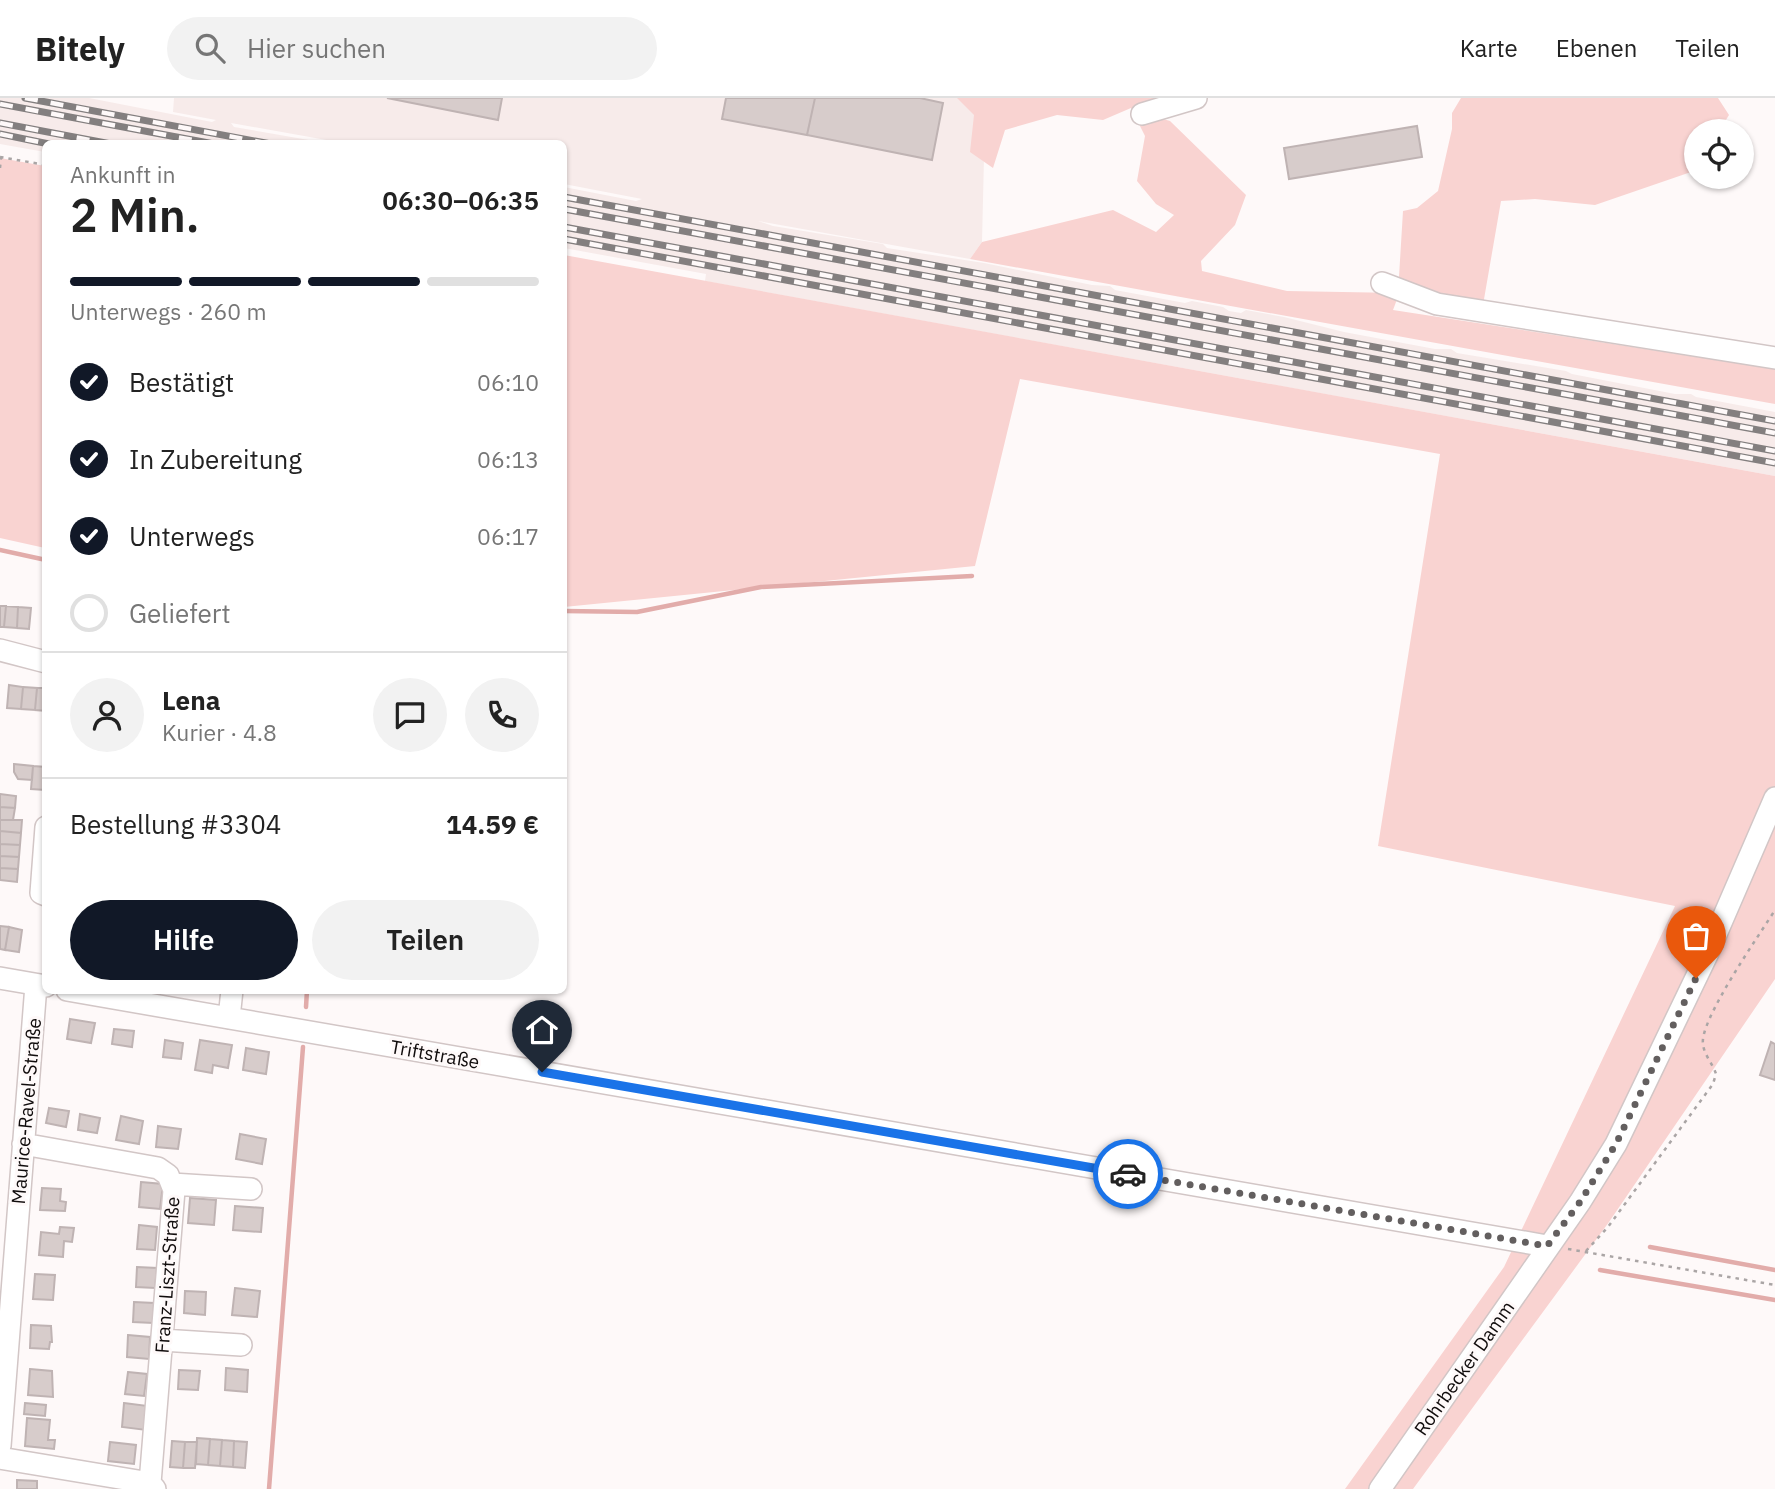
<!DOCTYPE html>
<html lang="de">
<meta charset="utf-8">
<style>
:root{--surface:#fff;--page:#f2f2f2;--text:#222;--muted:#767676;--line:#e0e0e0;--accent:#111827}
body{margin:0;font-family:"IBM Plex Sans",sans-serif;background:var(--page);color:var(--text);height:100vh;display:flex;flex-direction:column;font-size:26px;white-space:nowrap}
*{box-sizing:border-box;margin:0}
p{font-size:23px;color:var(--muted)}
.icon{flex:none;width:38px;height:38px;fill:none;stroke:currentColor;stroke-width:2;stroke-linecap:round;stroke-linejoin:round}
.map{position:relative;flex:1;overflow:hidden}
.sheet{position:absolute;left:42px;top:42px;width:525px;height:854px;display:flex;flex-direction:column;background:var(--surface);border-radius:10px;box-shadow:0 2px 5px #0004}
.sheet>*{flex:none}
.tools{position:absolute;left:1684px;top:21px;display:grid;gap:14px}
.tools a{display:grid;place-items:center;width:70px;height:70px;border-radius:50%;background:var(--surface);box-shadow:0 2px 5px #0004;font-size:35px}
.pin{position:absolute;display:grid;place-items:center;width:60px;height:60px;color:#fff;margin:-72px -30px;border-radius:50% 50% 50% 0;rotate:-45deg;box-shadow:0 0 7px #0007}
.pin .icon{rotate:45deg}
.courier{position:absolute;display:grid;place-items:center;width:70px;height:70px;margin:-35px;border:5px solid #1a73e8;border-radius:50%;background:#fff;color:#222;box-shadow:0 2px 9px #0007}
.head em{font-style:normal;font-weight:600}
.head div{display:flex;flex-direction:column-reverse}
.head{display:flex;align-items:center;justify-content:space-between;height:119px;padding:0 28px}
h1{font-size:46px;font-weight:600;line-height:52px}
.bar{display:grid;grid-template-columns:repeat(4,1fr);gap:10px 7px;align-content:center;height:84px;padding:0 28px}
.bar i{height:9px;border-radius:5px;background:var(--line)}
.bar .active{background:var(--accent)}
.bar p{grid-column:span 4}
.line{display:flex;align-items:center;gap:18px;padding:0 28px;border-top:2px solid var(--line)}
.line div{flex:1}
.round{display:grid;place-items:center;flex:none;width:74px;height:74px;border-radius:37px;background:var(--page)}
ol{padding:0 28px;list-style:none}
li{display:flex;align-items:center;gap:21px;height:77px}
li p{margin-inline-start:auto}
li .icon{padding:7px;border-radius:50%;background:var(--accent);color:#fff;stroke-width:4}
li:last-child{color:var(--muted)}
li i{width:38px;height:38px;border:4px solid var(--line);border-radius:50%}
.primary-button{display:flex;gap:14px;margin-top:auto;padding:14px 28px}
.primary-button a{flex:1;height:80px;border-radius:42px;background:var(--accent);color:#fff;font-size:28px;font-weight:600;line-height:80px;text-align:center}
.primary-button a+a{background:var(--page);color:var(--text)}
header{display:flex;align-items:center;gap:42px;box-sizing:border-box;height:98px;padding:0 35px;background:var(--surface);border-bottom:2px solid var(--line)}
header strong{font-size:33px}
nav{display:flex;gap:38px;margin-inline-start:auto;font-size:24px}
.search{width:490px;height:63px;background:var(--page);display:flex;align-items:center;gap:18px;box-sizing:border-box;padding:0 24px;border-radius:38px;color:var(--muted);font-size:26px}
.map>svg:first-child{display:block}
.built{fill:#f7ebea}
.green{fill:#f9d3d1}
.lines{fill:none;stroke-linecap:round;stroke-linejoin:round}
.stream{stroke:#e2acaa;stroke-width:4.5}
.building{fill:#d7cccb;stroke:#bfb3b3;stroke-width:2}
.minor-casing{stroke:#d2c6c6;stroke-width:24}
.path{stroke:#aaa5a5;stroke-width:2.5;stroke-dasharray:3.5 5;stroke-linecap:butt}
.minor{stroke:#fff;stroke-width:21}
.rail-casing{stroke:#837f7f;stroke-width:7}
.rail{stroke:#fef9f9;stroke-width:4.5;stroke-dasharray:13;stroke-linecap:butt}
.done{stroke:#635f5f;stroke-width:7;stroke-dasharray:0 12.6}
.route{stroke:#1a73e8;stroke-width:9}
.labels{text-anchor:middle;stroke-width:6;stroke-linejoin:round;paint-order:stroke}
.street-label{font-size:19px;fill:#100c0c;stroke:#fef9f9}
</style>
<header>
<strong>Bitely</strong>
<div class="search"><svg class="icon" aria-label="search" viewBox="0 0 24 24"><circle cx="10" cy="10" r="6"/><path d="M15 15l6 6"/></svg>Hier suchen</div>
<nav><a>Karte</a><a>Ebenen</a><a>Teilen</a></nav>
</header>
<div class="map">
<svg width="1775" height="1391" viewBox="0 0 1775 1391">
<rect width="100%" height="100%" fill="#fef9f9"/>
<path class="built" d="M0,0H89L212,24L216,22L173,14L174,0H971L985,17L982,144L970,161L758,123L773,128L883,146L887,150L984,165L1092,187L1110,188L1115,192L1185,205L1192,203L1223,209L1229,213L1241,215L1246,212L1284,219L1344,234L1435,251H1451L1457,255L1566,273L1572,276L1675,296H1691L1696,299L1775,314V378L705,183L706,176L564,150V89L636,103L642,101L564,86V46L343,45L231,25L234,29L326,45L46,46L45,54L0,46Z"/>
<path class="green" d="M957,0H1173L1149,17L1170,23L1246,97L1235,127L1201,163L1202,173L1287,193L1398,195L1403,113L1417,110L1438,93L1452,31V15L1461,0H1718L1729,17L1719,33H1696V68L1691,74L1595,107L1535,101L1501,103L1483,207L1399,196L1393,212L1775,271V306L970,161L982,144L1113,112L1156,134L1174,117L1156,106L1137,83L1145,38L1131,10L1103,22L1057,17L1005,32L993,70L970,54L974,17Z
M0,60L45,68V450L0,440Z
M564,157L1775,378V881L1609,1124L1413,1391H1345L1504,1169L1675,808L1378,748L1440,356L1020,281L975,468L564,509Z"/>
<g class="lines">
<path class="stream" d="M0,452L46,462
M564,513L637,514L761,489L972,478
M306,909L307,892
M1650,1149L1775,1172
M1600,1172L1775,1202
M269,1391L303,949"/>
</g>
<path class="building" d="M387,0H502L498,22Z
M726,0H815L807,37L722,21Z
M815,0H920L943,5L932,62L807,37Z
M1417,28L1422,59L1289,81L1284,50Z
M0,508H6L4,529H0Z
M6,508L18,509L17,530L4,529Z
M18,509L31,510L29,531L17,530Z
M9,587L23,589L21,611L7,610Z
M23,589L37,590L35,612L21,611Z
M37,590H46V613L35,612Z
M14,666L33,668L32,682L18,681L14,674Z
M33,668L46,669L45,692L31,691Z
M0,696L16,698L15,710L0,709Z
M0,709L15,710L13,722H0Z
M0,722H22L21,735L0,733Z
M0,733L21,735L20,747L0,746Z
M0,746L20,747L19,759L0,758Z
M0,758L19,759L18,771L0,770Z
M0,770L18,771L17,784L0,782Z
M0,828L9,829L5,852L0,851Z
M9,829L22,832L19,854L5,852Z
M70,921L95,925L91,945L67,941Z
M114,931L134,933L132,949L112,946Z
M165,942L183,945L181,961L163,959Z
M200,942L232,947L228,970L213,967L212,975L195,972Z
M1771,944L1775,946V982L1760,977Z
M246,950L269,954L266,976L243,972Z
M49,1010L69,1013L66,1029L46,1025Z
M80,1016L100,1020L97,1035L78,1032Z
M121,1018L143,1023L139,1046L116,1042Z
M158,1028L181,1031L178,1051L156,1049Z
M240,1036L266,1041L262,1066L236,1061Z
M141,1084L163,1086L160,1111L139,1109Z
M42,1090L61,1091L60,1103L66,1104L65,1113L40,1112Z
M190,1100L216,1102L214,1127L188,1125Z
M235,1108L263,1110L261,1134L233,1132Z
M139,1127L157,1129L155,1152L137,1151Z
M60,1129L74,1130L72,1144L64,1143L63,1159L39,1157L41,1134L59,1136Z
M137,1169L157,1170L155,1190L136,1189Z
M35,1176L55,1177L53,1202L33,1201Z
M235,1190L260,1193L257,1219L232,1217Z
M185,1193L206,1194L205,1217L184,1215Z
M134,1204L154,1205L153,1225L133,1224Z
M31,1227L51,1228L52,1244H50L49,1251L30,1250Z
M128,1237L150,1239L149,1261L127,1259Z
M226,1270L248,1272L247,1294L225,1292Z
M30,1271L52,1273L53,1299L28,1297Z
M179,1272L200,1273L198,1292L178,1291Z
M128,1274L147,1276L144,1298L125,1296Z
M25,1305L46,1307L45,1318L24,1316Z
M124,1305L148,1308L146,1332L122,1329Z
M27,1320L50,1322L48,1342H55L54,1351L25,1348Z
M197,1340L210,1341L208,1367L196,1366Z
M210,1341L222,1342L220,1368L208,1367Z
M222,1342L234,1343L233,1369L220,1368Z
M172,1343L185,1344L183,1370L170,1369Z
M234,1343L247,1344L245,1370L233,1369Z
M110,1344L136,1347L134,1366L108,1363Z
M185,1344H197L195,1370H183Z
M17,1382L37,1383V1391H17Z"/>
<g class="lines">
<defs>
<path id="minor" d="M1142,16L1196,0
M1382,185L1437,206L1775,260
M0,552L46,564
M46,729L41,795L46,797
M0,880L46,888
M67,892L1547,1148
M229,920L232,892
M23,1046L158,1070L168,1077L174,1092L150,1385L155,1391
M172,1086L251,1091
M162,1242L241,1247
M0,1348L36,887
M0,1360L150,1385
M1380,1391L1580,1104L1616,1046L1707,857L1775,700"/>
</defs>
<use href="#minor" class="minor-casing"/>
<path class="path" d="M0,59L46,67
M0,70L1,60
M1568,1151L1775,1187
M1586,1153L1608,1129L1713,986L1716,976C1713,966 1704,957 1703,946C1699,923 1760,836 1775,812"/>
<use href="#minor" class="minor"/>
<defs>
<path id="rail" d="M25,0L271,46
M0,6L214,46
M0,25L111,46
M0,36L49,46
M564,99L1775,323
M564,111L1775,335
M564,129L1775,353
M564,141L1775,365"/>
</defs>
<use href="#rail" class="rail-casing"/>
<use href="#rail" class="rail"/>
</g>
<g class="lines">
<path class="done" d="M1128,1076L1547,1148L1580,1104L1616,1046L1696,880"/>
<path class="route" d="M542,974L1128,1076"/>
</g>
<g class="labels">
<g class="street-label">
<text transform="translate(435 956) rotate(10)" y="7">Triftstraße</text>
<text transform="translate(26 1013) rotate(-85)" y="7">Maurice-Ravel-Straße</text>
<text transform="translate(167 1177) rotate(-86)" y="7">Franz-Liszt-Straße</text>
<text transform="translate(1464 1270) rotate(-55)" y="7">Rohrbecker Damm</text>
</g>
</g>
</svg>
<div class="tools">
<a><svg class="icon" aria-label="locate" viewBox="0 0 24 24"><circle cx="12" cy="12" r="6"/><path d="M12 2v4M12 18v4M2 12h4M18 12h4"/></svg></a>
</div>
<div class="pin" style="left:1696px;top:880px;background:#ea580c"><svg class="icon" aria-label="bag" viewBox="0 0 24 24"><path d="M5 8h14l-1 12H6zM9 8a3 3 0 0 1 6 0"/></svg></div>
<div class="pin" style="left:542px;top:974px;background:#1f2937"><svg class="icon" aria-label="home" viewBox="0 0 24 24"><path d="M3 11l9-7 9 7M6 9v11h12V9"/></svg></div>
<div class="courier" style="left:1128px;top:1076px"><svg class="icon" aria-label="car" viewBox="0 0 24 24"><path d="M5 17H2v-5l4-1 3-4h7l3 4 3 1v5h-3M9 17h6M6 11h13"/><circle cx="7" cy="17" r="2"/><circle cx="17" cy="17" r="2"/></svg></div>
<section class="sheet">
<div class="head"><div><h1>2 Min.</h1><p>Ankunft in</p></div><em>06:30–06:35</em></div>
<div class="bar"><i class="active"></i><i class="active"></i><i class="active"></i><i></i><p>Unterwegs · 260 m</p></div>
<ol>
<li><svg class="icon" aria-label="check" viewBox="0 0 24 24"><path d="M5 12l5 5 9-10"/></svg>Bestätigt<p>06:10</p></li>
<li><svg class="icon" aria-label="check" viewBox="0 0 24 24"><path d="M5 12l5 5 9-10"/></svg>In Zubereitung<p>06:13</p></li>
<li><svg class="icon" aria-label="check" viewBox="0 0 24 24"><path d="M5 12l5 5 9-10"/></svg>Unterwegs<p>06:17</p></li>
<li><i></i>Geliefert</li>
</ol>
<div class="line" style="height:126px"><a class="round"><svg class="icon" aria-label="person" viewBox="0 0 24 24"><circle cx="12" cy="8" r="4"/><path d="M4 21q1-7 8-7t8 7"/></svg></a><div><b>Lena</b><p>Kurier · 4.8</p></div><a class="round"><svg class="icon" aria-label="chat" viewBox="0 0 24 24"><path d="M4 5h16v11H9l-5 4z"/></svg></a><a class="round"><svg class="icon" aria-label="phone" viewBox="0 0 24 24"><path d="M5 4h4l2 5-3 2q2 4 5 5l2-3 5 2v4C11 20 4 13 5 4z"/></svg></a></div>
<div class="line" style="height:91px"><div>Bestellung #3304</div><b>14.59 €</b></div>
<div class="primary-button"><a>Hilfe</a><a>Teilen</a></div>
</section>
</div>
